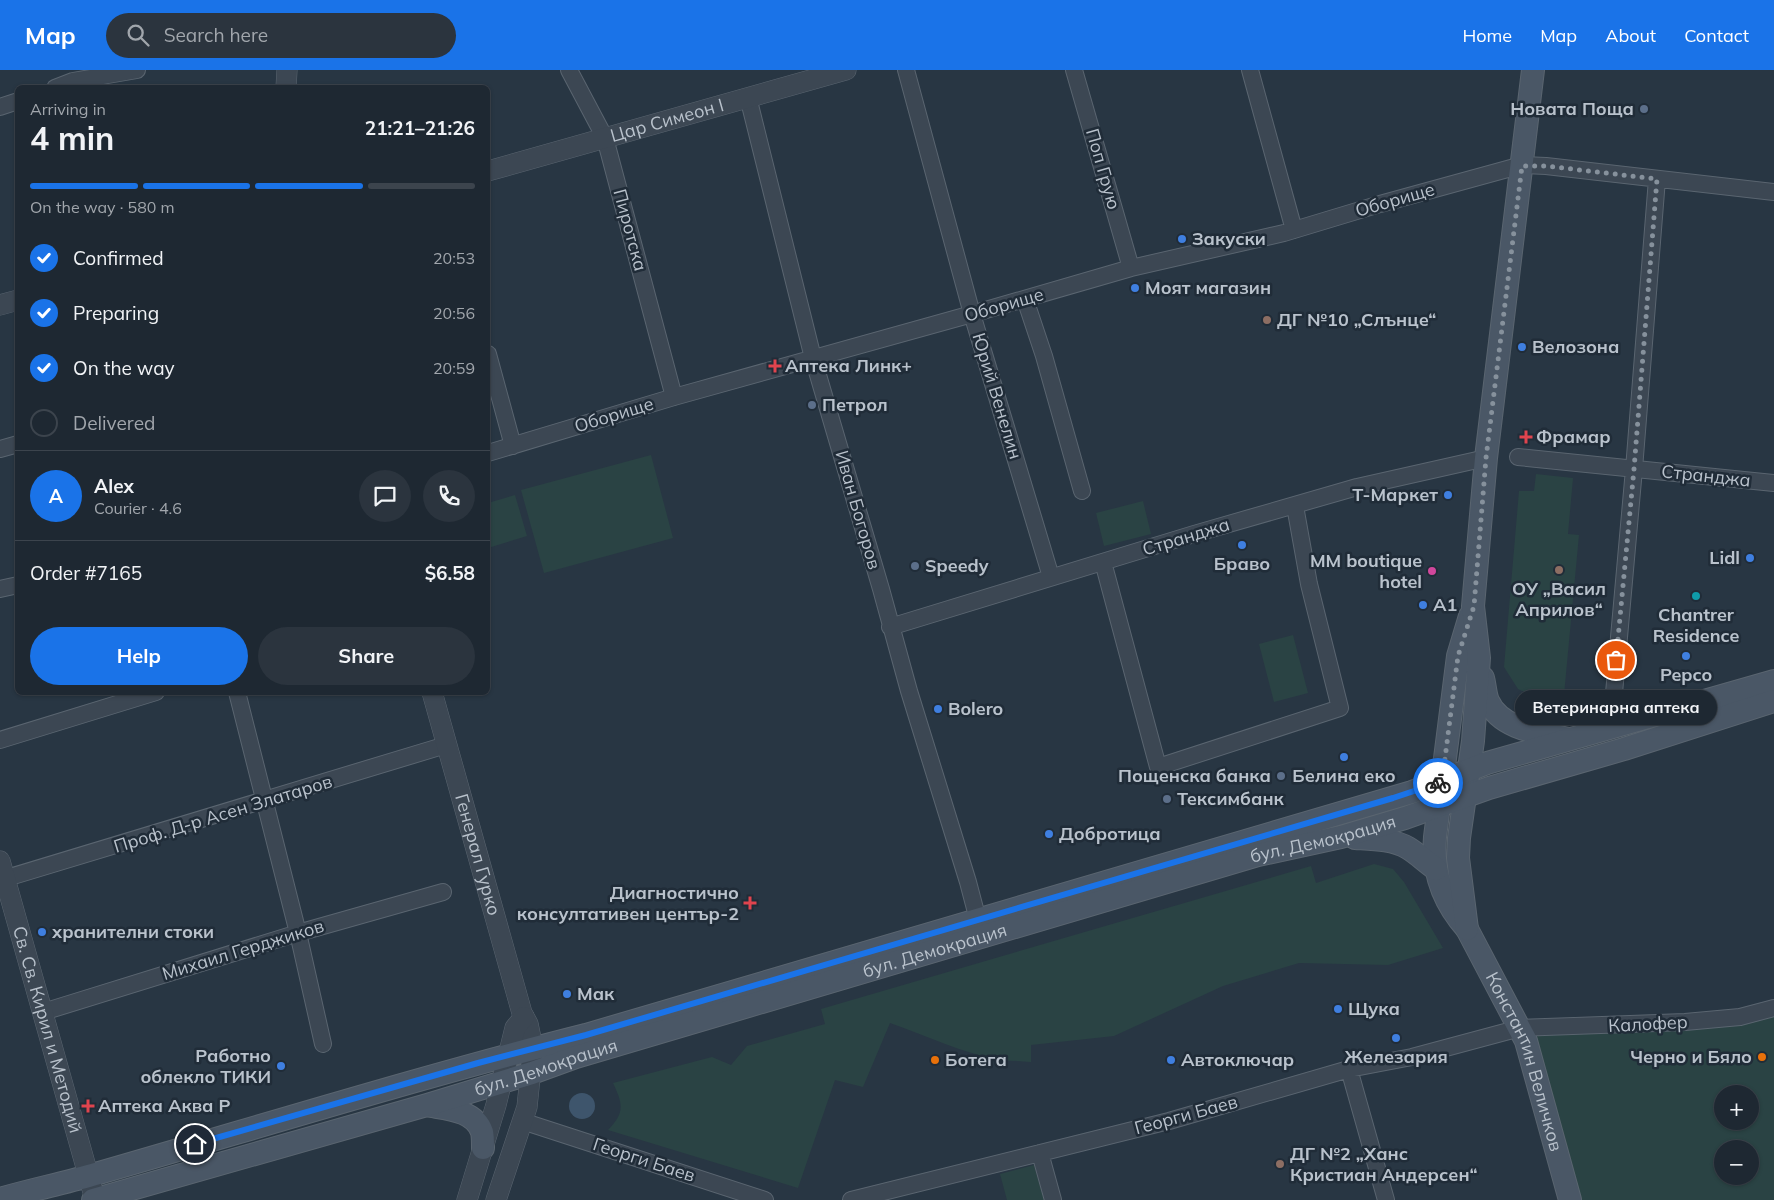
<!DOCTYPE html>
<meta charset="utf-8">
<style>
:root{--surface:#1e2832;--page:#2b343e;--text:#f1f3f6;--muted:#a1a6ac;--line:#3c444d;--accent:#1a73e8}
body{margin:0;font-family:Mulish,sans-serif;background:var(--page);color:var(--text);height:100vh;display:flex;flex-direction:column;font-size:19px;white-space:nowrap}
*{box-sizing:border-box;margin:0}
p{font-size:16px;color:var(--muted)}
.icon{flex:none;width:28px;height:28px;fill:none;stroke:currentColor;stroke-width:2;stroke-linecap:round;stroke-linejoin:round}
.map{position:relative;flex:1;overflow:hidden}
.drawer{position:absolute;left:15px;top:15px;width:475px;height:610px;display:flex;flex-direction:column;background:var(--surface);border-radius:8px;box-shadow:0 1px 4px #0004,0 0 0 1px var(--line)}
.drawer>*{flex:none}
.fabs{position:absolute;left:1714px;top:1015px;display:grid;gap:10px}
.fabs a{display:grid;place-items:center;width:45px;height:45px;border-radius:50%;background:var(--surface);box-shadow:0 1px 4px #0004,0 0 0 1px var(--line);font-size:25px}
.pin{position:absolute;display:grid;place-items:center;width:42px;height:42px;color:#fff;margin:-21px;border:2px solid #fff;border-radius:50%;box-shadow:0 1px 5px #0007}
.courier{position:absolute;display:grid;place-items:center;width:50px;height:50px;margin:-25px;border:4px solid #1a73e8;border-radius:50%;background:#fff;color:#222;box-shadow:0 1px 6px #0007}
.bubble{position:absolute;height:35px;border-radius:18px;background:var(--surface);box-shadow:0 1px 4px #0004,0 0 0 1px var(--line);font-size:16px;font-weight:700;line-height:35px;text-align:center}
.summary em{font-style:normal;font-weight:700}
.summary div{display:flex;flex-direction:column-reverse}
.summary{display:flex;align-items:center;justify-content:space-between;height:85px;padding:0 15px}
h1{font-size:32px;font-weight:700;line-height:38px}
.bar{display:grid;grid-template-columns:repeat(4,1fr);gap:8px 5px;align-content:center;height:60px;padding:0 15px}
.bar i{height:6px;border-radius:4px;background:var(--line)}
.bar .active{background:var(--accent)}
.bar p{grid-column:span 4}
.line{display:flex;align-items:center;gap:12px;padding:0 15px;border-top:1px solid var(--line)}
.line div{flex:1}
.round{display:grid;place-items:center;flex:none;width:52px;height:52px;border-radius:26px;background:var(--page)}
ol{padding:0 15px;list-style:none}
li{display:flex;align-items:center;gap:15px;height:55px}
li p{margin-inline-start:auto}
li .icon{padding:5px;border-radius:50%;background:var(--accent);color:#fff;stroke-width:4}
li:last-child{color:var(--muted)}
li i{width:28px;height:28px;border:2px solid var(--line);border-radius:50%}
.action{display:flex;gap:10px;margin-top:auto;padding:10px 15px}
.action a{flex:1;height:58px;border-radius:30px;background:var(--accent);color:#fff;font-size:20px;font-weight:700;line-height:58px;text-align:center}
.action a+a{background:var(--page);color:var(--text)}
header{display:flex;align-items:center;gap:30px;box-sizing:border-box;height:70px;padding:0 25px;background:var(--accent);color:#fff}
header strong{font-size:24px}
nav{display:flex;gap:28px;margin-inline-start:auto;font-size:18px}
.search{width:350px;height:45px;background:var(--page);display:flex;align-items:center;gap:12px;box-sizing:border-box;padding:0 18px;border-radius:28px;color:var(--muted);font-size:19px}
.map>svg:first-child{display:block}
.green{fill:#2a4344;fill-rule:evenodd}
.water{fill:#3e556c}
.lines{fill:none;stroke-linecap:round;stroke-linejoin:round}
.minor-casing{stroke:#5a6570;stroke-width:18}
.tertiary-casing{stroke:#5a6570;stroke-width:21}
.secondary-casing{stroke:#5a6570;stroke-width:24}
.minor{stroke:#3c4753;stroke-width:16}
.tertiary{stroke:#3c4753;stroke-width:20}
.secondary{stroke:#4a5766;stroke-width:22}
.done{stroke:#86919c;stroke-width:5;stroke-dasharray:0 9}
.route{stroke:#1a73e8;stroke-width:6}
.service-dot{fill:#5c6f8a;stroke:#202c38;stroke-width:2}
.shop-dot{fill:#3f7fe0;stroke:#202c38;stroke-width:2}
.education-dot{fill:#8d6e63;stroke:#202c38;stroke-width:2}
.health-dot{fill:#e0444e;stroke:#202c38;stroke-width:2}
.hotel-dot{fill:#d1479c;stroke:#202c38;stroke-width:2}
.culture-dot{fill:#0f9aa8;stroke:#202c38;stroke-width:2}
.food-dot{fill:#e8710a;stroke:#202c38;stroke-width:2}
.labels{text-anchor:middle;stroke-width:5;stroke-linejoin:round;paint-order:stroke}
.poi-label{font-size:18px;font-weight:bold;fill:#b9c2cc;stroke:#202c38;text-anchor:start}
.street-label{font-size:18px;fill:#b9c2cc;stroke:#202c38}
</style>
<header>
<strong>Map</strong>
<div class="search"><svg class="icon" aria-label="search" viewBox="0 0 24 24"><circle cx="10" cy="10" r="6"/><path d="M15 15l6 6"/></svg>Search here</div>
<nav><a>Home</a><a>Map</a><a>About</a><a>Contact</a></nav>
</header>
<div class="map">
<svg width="1774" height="1130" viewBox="0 0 1774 1130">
<rect width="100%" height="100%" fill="#283643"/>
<path class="green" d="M651,385L673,468L544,503L521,420Z
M1536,404L1573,408L1568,464L1579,465L1564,625H1531L1518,619L1504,597L1519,421H1534Z
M515,425L527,466L488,478V433Z
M1143,431L1151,464L1104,476L1096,443Z
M1293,565L1308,623L1274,632L1259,574Z
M1374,794L1393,799L1404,812L1443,878L1388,895L1299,893L1223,916L1114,966L1031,975V992C1021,991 1010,991 1000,990C962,983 927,966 890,953L863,1017L835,1010L798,1118L608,1060C625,1043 623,1034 613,1013L712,987L731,995L747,976L825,954L821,939L1311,796L1316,813Z
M1774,938V1130H1570L1520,958ZM1722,1024H1750V1051H1722ZM1722,1079H1750V1106H1722Z
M1034,1095L1044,1130H1007L1000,1104Z"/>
<path class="water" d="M569 1036a13 13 0 1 1 26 0a13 13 0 1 1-26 0Z"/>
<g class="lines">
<defs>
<path id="minor" d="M569,0L605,68L674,327
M906,0L972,244L1051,507
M1074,0L1131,198
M1250,0L1294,160
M55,18L73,11L137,0
M748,27L813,288L881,519L909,621L968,812L978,850
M0,37L18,31
M1025,229L1044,286L1082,421
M488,284L513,376
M0,379L18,374
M488,383L674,327L972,244L1131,198L1284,163L1380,134L1522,95L1546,96L1774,122
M1518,387L1774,413
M1103,492L1158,697L1340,638L1309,514L1295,436
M0,519L18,515
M890,557L1194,464L1357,417L1486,388
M237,622L298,863L323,974
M1611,657L1634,399L1657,109
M0,670L156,622
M0,810L446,675
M43,942L298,863L443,822
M1349,999L1386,1130
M522,1051L765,1130
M1040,1083L1053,1130
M851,1130L1169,1051L1349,999L1412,987L1520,958L1685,952L1740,947L1774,938"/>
<g id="tertiary">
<path d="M286,18L287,0"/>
<path id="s1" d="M488,101L846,0"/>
<path d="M0,235L18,230"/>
<path id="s2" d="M432,622L522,943L528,954L533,978L527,1037L496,1130"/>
<path id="s3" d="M0,791L95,1129"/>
<path d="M467,1130L496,1035L515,958L524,947"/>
</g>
<g id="secondary">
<path id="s4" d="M1470,546L1458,586L1435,767C1432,803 1443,832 1467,859L1526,971L1570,1130"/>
<path d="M1483,608C1485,615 1485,624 1488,631C1501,660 1541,663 1568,669"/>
<path d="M1355,768C1372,769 1393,769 1408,778C1418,784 1427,793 1436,799"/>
<path d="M1467,859L1458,788L1459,768L1473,671L1479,588L1473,536L1486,388L1533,0"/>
<path d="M431,1036C449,1039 475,1041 482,1062C483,1066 483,1073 483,1078"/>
<path d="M0,1129C30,1120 61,1114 92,1105C256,1058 420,1007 586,965L1412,722L1487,693L1774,611"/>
<path id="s5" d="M93,1130L427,1035L532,1003L576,987L1258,785L1341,767L1405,748L1489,718L1624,679L1774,631"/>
</g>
</defs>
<use href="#minor" class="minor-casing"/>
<use href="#tertiary" class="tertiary-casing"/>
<use href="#secondary" class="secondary-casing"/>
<use href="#minor" class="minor"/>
<use href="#tertiary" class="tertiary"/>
<use href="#secondary" class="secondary"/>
</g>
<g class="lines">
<path class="done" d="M1438,713L1442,712L1458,586L1474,536L1486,388L1522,96H1546L1657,109L1634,399L1616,590"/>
<path class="route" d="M195,1074L478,993L586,965L1393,728L1438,713"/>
</g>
<g class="service-dot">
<circle cx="1644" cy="39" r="5"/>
<circle cx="812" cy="335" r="5"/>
<circle cx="915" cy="496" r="5"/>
<circle cx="1281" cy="706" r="5"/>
<circle cx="1167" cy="729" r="5"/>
</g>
<g class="shop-dot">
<circle cx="1182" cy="169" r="5"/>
<circle cx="1135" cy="218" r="5"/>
<circle cx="1522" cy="277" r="5"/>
<circle cx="1448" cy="425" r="5"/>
<circle cx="1242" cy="475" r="5"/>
<circle cx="1750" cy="488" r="5"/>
<circle cx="1423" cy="535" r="5"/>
<circle cx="1686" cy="586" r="5"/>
<circle cx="938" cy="639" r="5"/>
<circle cx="1344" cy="687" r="5"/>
<circle cx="1049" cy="764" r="5"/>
<circle cx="42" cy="862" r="5"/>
<circle cx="567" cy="924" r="5"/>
<circle cx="1338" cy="939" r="5"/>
<circle cx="1396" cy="968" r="5"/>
<circle cx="1171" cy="990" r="5"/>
<circle cx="281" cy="996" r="5"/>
</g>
<g class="education-dot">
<circle cx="1267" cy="250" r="5"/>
<circle cx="1559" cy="500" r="5"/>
<circle cx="1280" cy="1094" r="5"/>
</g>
<g class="health-dot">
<path d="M772.5 288.5h5v5h5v5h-5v5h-5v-5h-5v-5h5z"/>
<path d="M1523.5 359.5h5v5h5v5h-5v5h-5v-5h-5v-5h5z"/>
<path d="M747.5 825.5h5v5h5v5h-5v5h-5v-5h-5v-5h5z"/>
<path d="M85.5 1028.5h5v5h5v5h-5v5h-5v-5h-5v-5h5z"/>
</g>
<circle class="hotel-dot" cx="1432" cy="501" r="5"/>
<circle class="culture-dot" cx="1696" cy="526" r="5"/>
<g class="food-dot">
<circle cx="1762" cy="987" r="5"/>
<circle cx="935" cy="990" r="5"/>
</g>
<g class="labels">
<g class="poi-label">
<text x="1634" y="45" text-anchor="end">Новата Поща</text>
<text x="1192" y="175">Закуски</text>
<text x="1145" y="224">Моят магазин</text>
<text x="1277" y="256">ДГ №10 „Слънце“</text>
<text x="1532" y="283">Велозона</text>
<text x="785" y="302">Аптека Линк+</text>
<text x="822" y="341">Петрол</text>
<text x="1536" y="373">Фрамар</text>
<text x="1438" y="431" text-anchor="end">Т-Маркет</text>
<text x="1740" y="494" text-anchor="end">Lidl</text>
<text x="1422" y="497" text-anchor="end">MM boutique<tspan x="1422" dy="21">hotel</tspan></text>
<text x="1242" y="500" text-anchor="middle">Браво</text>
<text x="925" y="502">Speedy</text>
<text x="1559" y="525" text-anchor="middle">ОУ „Васил<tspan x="1559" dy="21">Априлов“</tspan></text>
<text x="1433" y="541">A1</text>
<text x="1696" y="551" text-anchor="middle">Chantrer<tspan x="1696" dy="21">Residence</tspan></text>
<text x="1686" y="611" text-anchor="middle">Pepco</text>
<text x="948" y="645">Bolero</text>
<text x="1271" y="712" text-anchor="end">Пощенска банка</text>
<text x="1344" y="712" text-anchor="middle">Белина еко</text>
<text x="1177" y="735">Тексимбанк</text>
<text x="1059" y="770">Добротица</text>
<text x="739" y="829" text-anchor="end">Диагностично<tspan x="739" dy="21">консултативен център-2</tspan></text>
<text x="52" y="868">хранителни стоки</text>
<text x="577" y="930">Мак</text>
<text x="1348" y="945">Щука</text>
<text x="271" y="992" text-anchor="end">Работно<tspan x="271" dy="21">облекло ТИКИ</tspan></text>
<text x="1396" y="993" text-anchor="middle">Железария</text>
<text x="1752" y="993" text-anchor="end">Черно и Бяло</text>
<text x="945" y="996">Ботега</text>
<text x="1181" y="996">Автоключар</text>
<text x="98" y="1042">Аптека Аква Р</text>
<text x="1290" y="1090">ДГ №2 „Ханс<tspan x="1290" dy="21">Кристиан Андерсен“</tspan></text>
</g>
<g class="street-label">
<text dy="6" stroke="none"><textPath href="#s1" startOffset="186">Цар Симеон I</textPath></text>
<text transform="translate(1103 99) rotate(74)" y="6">Поп Грую</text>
<text transform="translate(1395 130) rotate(-16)" y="6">Оборище</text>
<text transform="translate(630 160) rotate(75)" y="6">Пиротска</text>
<text transform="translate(1004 235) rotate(-16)" y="6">Оборище</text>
<text transform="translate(997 326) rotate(73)" y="6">Юрий Венелин</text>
<text transform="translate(614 345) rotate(-17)" y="6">Оборище</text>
<text transform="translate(1706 406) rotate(6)" y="6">Странджа</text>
<text transform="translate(858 440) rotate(74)" y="6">Иван Богоров</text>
<text transform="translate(1186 467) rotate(-17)" y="6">Странджа</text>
<text transform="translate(223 744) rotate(-17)" y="6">Проф. Д-р Асен Златаров</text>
<text dy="6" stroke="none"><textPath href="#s5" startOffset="1282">бул. Демокрация</textPath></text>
<text dy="6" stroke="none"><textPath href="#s2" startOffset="169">Генерал Гурко</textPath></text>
<text transform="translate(243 880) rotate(-17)" y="6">Михаил Герджиков</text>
<text dy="6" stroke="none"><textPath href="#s5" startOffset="878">бул. Демокрация</textPath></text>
<text transform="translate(1648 954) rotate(-3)" y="6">Калофер</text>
<text dy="6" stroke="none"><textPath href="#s3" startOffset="175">Св. Св. Кирил и Методий</textPath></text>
<text dy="6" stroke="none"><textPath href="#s4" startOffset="470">Константин Величков</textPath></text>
<text dy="6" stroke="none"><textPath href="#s5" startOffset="472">бул. Демокрация</textPath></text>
<text transform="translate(1186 1045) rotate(-15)" y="6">Георги Баев</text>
<text transform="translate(644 1090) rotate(18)" y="6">Георги Баев</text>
</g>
</g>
</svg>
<div class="fabs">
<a>+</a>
<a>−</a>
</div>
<div class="pin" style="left:1616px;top:590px;background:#ea580c"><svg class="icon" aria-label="bag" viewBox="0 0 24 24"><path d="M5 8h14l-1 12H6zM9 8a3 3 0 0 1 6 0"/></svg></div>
<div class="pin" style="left:195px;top:1074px;background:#1f2937"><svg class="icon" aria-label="home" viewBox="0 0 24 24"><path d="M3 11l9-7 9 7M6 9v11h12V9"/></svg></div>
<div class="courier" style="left:1438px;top:713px"><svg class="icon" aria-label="bike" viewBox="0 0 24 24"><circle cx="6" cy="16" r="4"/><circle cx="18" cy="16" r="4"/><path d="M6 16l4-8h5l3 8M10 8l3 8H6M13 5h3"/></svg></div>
<div class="bubble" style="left:1515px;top:620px;width:202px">Ветеринарна аптека</div>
<section class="drawer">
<div class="summary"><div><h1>4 min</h1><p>Arriving in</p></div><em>21:21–21:26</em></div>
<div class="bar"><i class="active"></i><i class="active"></i><i class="active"></i><i></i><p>On the way · 580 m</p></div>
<ol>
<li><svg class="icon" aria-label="check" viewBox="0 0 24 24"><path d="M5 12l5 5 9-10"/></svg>Confirmed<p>20:53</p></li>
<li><svg class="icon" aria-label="check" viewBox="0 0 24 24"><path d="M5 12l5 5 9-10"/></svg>Preparing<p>20:56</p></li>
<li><svg class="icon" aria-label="check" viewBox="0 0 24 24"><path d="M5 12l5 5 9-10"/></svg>On the way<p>20:59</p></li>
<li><i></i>Delivered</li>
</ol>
<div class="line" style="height:90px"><b class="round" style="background:var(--accent);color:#fff">A</b><div><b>Alex</b><p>Courier · 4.6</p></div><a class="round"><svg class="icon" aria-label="chat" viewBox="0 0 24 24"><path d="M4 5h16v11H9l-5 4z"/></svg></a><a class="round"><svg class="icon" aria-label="phone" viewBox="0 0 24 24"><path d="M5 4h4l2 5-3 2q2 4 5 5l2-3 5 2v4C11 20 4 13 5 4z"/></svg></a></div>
<div class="line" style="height:65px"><div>Order #7165</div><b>$6.58</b></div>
<div class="action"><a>Help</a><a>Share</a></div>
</section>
</div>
